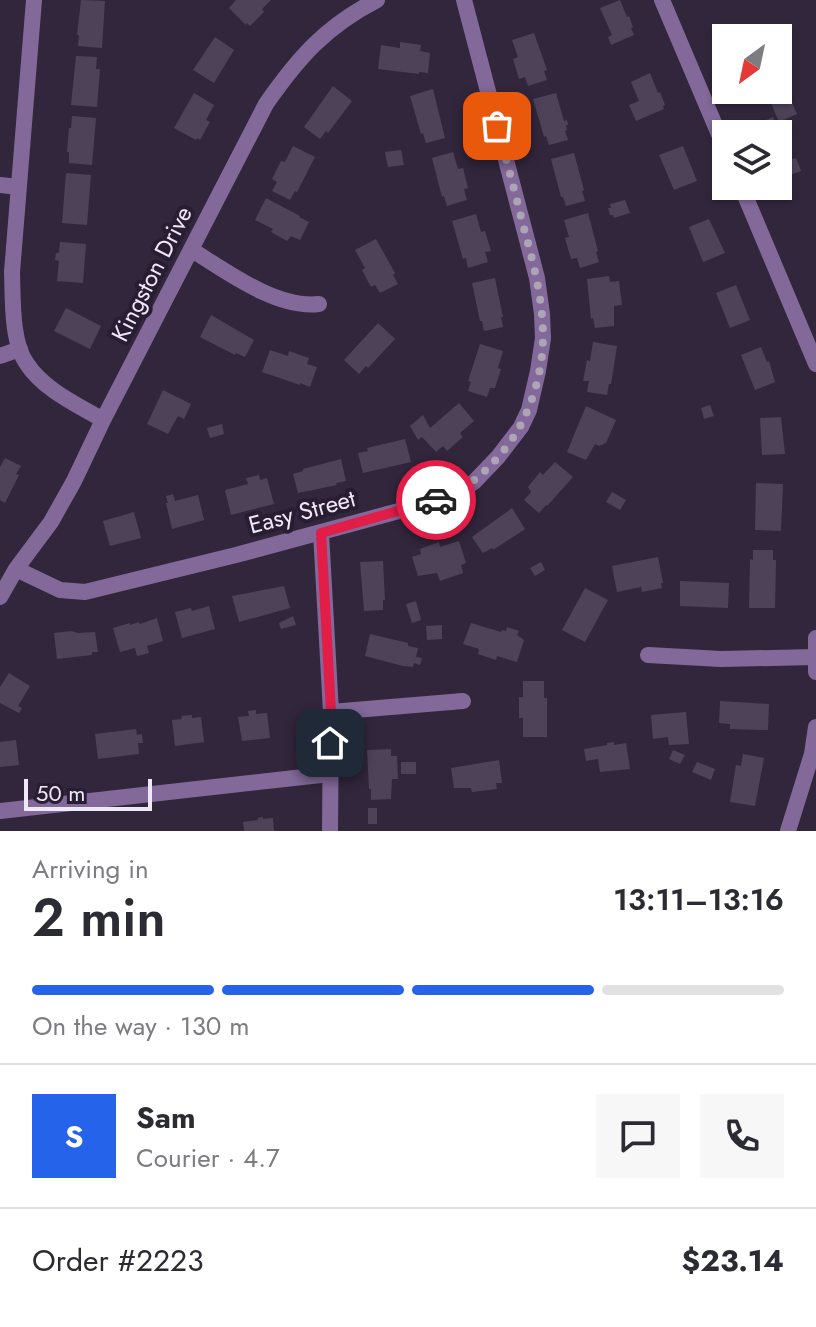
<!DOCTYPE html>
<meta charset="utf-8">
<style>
:root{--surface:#fff;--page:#f7f7f7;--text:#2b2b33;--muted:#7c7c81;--line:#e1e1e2;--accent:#2563eb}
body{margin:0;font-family:Jost,sans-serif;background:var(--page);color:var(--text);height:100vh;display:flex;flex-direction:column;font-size:30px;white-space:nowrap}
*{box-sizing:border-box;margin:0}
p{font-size:26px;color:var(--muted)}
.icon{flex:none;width:44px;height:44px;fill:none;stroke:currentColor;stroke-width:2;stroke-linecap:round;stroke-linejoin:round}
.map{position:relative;height:831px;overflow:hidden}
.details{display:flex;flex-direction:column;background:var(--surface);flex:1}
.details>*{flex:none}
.needle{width:52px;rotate:213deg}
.buttons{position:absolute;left:712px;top:24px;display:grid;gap:16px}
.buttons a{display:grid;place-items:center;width:80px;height:80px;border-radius:0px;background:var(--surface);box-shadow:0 2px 6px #0004;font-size:40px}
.scale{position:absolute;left:24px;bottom:20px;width:128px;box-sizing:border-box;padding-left:8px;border:4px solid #efe8f6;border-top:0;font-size:22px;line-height:28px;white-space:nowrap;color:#efe8f6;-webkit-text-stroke:6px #281d32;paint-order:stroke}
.pin{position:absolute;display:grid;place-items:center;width:68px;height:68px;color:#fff;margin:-34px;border-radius:16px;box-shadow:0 4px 12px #0006}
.courier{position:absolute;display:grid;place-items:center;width:80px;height:80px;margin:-40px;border:6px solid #e11d48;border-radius:50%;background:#fff;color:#222;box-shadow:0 2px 10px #0007}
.headline em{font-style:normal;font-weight:600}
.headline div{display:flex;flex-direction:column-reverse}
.headline{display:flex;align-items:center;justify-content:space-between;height:136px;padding:0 32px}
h1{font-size:52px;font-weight:600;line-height:60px}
.bar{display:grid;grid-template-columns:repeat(4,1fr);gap:12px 8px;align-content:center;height:96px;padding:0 32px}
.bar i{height:10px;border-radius:6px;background:var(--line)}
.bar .on{background:var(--accent)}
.bar p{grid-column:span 4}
.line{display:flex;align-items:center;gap:20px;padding:0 32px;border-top:2px solid var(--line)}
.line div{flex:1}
.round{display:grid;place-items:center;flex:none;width:84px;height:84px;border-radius:0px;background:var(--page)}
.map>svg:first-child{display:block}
.building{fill:#4e4259}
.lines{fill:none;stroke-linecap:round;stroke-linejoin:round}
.street{stroke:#836999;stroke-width:16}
.done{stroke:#ada4b5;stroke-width:8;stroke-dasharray:0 14.4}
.route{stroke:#e11d48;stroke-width:10}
.labels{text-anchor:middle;stroke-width:8;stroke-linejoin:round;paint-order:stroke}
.street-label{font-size:24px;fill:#efe8f6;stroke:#281d32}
</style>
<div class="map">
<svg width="816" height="831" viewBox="0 0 816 831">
<rect width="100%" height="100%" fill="#32263c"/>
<path class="building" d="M81,0L105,1L102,48L78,46L79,35H77Z
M236,0H271L262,9L264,12L250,26L247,23L246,25L229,8Z
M620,0L627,17L629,16L633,27L631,28L634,35L611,45L608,37L612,35L600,8Z
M534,33L547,70L544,71L547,80L528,86L525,77L519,79L513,59L518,57L512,40Z
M215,37L234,50L214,83L193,70Z
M400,42L421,45L420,51L430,53L428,73L419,72V74L378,69L381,45L400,48Z
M76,56L97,57L96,69H100L97,107L71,105Z
M650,73L658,93L660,92L665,105L663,106L664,109L636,121L629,105L639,101L631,82Z
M333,86L352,101L328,133L326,131L320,139L304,127Z
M433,89L445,138L426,143L423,133L421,134L410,96Z
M194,93L214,105L206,120L210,122L200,140L197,138L196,140L174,128Z
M556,93L564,121L567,120L568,125H566L567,130L565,131L568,140L549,145L546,136L544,137L533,99Z
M789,96L797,114L779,122L771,103Z
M72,116L96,118L92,165L69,163V152H67L69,128H71Z
M773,117L776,124L781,122L785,133L780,136L790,160L796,158L801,171L783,178L778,166V134H756L753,126Z
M293,146L315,157L297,192L295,191L290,200L272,191L277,182L272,179L281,161L285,162Z
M683,146L697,181L674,190L659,155Z
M401,150L404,165L388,167L385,152Z
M453,152L458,169L463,168L468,188L464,189L467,200L447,206L444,196L442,197L432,158Z
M574,153L584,190L582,191L585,201L566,206L563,197H561L551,159Z
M66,173L91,175L87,225L62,223Z
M266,198L300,216L299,217L309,222L300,240L291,236L287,241L271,232L273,229L255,220Z
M625,200L630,213L614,218L613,215H610L608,208H611L610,204Z
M588,213L598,251L596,252L599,262L580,268L577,258L571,259L565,238L569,237L564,220Z
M476,214L481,232L485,231L491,251L485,252L488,262L468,268L466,258L463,259L452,221Z
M709,219L725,253L703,262L689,227Z
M376,239L395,273L393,275L398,284L380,293L375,285L371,287L362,270L365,268L355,250Z
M60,242L86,244L83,283L57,281L59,261L55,260L56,253H59Z
M609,276L610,282L619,281L622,305L614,306V326L595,328L593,318L591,319L587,279Z
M495,278L503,317H501L503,327L484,331L482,321H480L472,283Z
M736,285L750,320L730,328L716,293Z
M66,308L101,326L90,349L54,331Z
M211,315L254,340L245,357L236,353L235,355L200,337Z
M378,323L395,339L368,368L366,366L359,374L344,360Z
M593,342L617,346L611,384H609L607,395L587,392L589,381H583L587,360L590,361Z
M480,344L503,351L498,368L501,369L495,388H490L487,397L468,391L471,382L468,381Z
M761,347L767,362L769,361L775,382L755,390L741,355Z
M270,350L288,356L289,351L309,358L307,364L317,367L310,387L300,383V385L262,372Z
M163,390L191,404L184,419L178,416L168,434L147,424Z
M459,403L474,421L460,433L463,437L447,451L443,446L436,452L422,437L418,440L410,426L423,415L430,428Z
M710,405L714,416L704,419L701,408Z
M586,406L616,420L606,443L599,446L595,444L586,460L567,452Z
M781,417L785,454L762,455L760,418Z
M222,424L224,434L210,438L207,428Z
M405,439L411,462L363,473L358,453L368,451L367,448Z
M5,458L21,466L16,474L19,475L5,503L0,500V467Z
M341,459L346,481L336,483L337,485L298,493L293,474L303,471V469Z
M555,462L573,477L547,506L546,505L539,513L524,500L531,492L528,487L540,472L543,475Z
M259,475L260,480L267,478L274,504L231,515L225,490L248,484L246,478Z
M756,483L783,484L781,531L755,530Z
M612,492L626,500L620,510L606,502Z
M173,494L175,501L198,495L204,520L172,529L166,503H168L166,496Z
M512,508L525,529L493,550L492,548L483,553L472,537Z
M134,512L141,538L110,546L103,521Z
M459,541L466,563L461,565L463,573L440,581L437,573L418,576L412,557L421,554L420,549L439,542L440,547Z
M753,550H773V560H776L775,608H749L750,559L753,560Z
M658,557L663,583H661L662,588L642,592L641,587L617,592L612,566Z
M383,561L385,600H383V610L364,611L360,562Z
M541,562L545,570L535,576L530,568Z
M680,581L729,583L728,608L680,606Z
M284,586L290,608L239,622L232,596Z
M585,588L608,600L585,642L562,630Z
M416,601L421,620L412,623L406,604Z
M209,606L215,629L182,638L175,612L191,608L192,611Z
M293,616L296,625L281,629L279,623Z
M157,618L163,641L147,646L149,653L137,656L135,648L120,652L113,628L130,623V625L139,622L140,624Z
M471,623L501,632L502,630L506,631L507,627L519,631L517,635L524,640L517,662L497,656L496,660L478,654L479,649L463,644Z
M442,625V639L427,640L426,626Z
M71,631L78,633L95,632L98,652H92V655L57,659L54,633Z
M370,634L408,643V646L418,648L416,657L422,658L420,665L414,663L413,667L403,666L365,656Z
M9,673L30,686L18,706L22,708L19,713L0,703V687Z
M523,681H544V698H547V737H523V718H519V697H523Z
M720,701L769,704L768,730L730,729V724L719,723Z
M256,710V714L267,713L270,738L242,741L238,717L249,716L248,711Z
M686,712L689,744L669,745L668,737L653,739L651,715Z
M192,715V718L201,717L204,742L175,746L172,720L182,719L181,716Z
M136,729L137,735L142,734L143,743H138L139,754L98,759L95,734Z
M16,740L19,765L0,767V742Z
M614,742V745L626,743L630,769L600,772L598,759L586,761L584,749L607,745V743Z
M391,749V756H397L398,779H392L391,799L371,800V789H369L367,750Z
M673,750L685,755L680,764L669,759Z
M743,754L764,758L755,806L730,802L736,765L741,766Z
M499,760L502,783H496L497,789L472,792L471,788H454L451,768Z
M401,762H416V774H401Z
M697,762L715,769L711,780L692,772Z
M368,808H377V824H368Z
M263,817V819L273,818L274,831H244L243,822L258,820V818Z"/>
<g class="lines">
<path class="street" d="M34,0L12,272C13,298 11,342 27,364C44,390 78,405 103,420
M662,0L726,151
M0,185L18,187
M741,186L816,364
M192,250C227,272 277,309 319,304
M0,356L20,349
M321,533L331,712L330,831
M16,569L60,590L85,592L236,555L432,502L460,490L474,482L498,457L521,427L529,410L538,371L543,338L542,314L537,278L526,236L464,0
M0,597L16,569L51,522L74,481L103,420L266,104C298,58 326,26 377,0
M816,638V672
M648,655L721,659L815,657
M331,712L463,701
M0,811L330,774
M788,831L812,754L816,727"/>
</g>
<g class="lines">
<path class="done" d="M436,500C465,490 485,474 504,450C529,420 543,375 543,336C543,297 532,258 522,221C514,189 506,157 497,126"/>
<path class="route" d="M330,743L331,712L321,533L436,500"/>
</g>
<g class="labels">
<g class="street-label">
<text transform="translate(152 274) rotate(-63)" y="8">Kingston Drive</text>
<text transform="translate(302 512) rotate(-15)" y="8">Easy Street</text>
</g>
</g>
</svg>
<div class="buttons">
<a><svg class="needle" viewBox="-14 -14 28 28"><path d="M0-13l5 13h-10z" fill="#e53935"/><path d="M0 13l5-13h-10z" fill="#7c7c81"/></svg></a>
<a><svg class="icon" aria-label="layers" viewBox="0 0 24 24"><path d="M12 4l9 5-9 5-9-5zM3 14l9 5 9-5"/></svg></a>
</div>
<div class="scale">50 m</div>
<div class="pin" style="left:497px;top:126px;background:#ea580c"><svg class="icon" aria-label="bag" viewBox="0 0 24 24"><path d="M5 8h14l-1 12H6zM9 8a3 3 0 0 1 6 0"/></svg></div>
<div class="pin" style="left:330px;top:743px;background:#1f2937"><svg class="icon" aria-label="home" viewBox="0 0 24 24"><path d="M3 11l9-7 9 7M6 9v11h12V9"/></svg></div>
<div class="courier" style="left:436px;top:500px"><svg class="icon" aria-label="car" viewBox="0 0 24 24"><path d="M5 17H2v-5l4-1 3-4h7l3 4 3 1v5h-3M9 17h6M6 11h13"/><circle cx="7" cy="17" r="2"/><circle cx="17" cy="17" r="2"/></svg></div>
</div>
<section class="details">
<div class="headline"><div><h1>2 min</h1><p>Arriving in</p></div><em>13:11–13:16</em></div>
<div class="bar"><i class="on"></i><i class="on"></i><i class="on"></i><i></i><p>On the way · 130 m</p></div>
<div class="line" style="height:144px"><b class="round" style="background:var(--accent);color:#fff">S</b><div><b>Sam</b><p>Courier · 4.7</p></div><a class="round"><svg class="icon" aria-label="chat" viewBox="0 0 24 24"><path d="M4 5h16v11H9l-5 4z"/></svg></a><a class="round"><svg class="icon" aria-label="phone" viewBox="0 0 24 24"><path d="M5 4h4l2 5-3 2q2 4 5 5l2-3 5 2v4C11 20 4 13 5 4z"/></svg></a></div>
<div class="line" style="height:104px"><div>Order #2223</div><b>$23.14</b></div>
</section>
